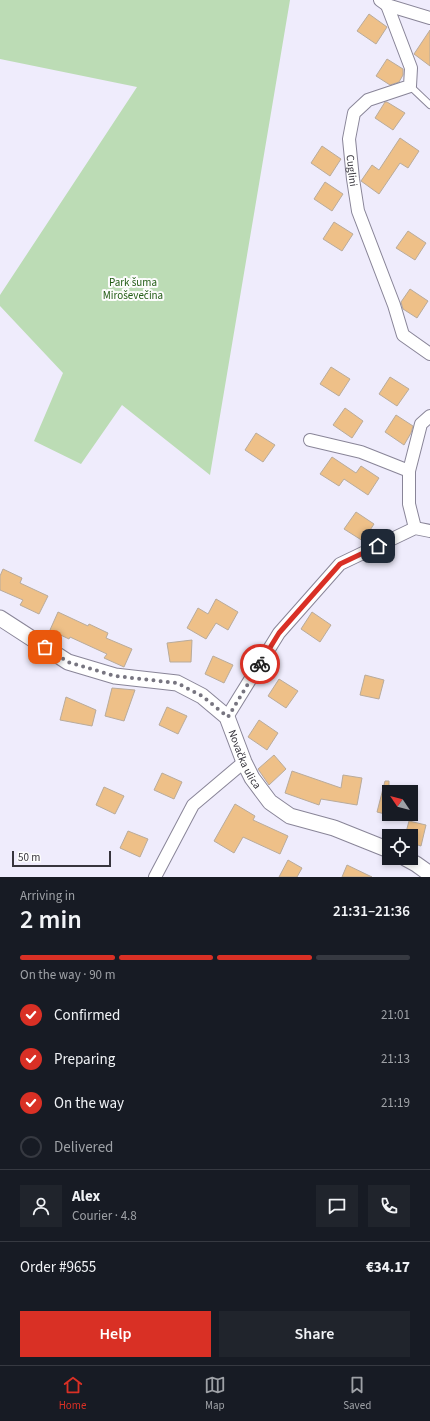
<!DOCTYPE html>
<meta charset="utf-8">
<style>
:root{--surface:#171b24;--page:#20242c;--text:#f1f3f6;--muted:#9ea1a6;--line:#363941;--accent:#d93025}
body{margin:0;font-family:"Source Sans 3",sans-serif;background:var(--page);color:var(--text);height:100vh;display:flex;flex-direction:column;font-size:15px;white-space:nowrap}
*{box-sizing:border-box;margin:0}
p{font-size:13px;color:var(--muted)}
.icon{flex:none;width:22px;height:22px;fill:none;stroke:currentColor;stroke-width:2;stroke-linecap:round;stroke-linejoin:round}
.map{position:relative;height:877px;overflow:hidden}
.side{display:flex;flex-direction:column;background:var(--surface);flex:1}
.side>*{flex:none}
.needle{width:26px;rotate:305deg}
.tools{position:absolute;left:382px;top:785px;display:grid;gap:8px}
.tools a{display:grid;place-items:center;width:36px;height:36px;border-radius:0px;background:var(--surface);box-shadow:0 2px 6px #0003;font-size:20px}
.scale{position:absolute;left:12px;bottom:10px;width:99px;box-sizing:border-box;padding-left:4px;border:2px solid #37353d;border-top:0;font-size:11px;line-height:14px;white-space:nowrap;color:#37353d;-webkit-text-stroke:3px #fcfcfc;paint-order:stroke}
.pin{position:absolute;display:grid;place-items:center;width:34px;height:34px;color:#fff;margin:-17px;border-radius:8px;box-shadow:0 2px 6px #0006}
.courier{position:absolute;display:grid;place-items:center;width:40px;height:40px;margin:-20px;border:3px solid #d93025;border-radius:50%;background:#fff;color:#222;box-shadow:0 1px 5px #0007}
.overview em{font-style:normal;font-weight:600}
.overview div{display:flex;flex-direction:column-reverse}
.overview{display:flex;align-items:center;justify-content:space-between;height:68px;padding:0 20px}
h1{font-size:26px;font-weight:600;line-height:30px}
.bar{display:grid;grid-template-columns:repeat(4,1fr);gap:6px 4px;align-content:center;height:48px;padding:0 20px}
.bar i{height:5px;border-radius:3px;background:var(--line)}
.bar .on{background:var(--accent)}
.bar p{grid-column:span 4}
.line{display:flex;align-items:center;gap:10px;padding:0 20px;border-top:1px solid var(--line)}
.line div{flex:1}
.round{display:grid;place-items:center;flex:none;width:42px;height:42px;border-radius:0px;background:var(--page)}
ol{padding:0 20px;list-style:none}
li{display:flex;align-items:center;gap:12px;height:44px}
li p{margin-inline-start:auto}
li .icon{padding:4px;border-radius:50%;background:var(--accent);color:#fff;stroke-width:4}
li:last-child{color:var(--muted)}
li i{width:22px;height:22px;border:2px solid var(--line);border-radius:50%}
.action{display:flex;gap:8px;margin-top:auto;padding:8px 20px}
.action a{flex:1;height:46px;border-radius:0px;background:var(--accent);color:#fff;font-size:16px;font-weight:600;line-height:46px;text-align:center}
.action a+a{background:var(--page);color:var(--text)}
.menu{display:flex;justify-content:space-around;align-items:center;height:56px;border-top:1px solid var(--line);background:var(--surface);font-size:11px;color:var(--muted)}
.menu a{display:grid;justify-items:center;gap:2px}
.menu .on{color:var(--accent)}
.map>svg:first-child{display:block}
.green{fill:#bcdcb5}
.building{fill:#eec088;stroke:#b9ab9b}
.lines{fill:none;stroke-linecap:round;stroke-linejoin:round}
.service-casing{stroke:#898598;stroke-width:8}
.minor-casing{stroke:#898598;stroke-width:14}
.tertiary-casing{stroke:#898598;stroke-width:17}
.service{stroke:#fff;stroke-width:6}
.minor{stroke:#fff;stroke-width:12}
.tertiary{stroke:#fff;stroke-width:15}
.done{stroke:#777580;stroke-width:4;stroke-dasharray:0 7.2}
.route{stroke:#d93025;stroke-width:5}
.labels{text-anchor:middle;stroke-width:4;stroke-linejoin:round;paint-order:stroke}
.street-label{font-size:11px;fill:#37353d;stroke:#fcfcfc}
.park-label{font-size:11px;fill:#225c15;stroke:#fcfcfc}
</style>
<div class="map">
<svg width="430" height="877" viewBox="0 0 430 877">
<rect width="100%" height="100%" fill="#efecfc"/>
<path class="green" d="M0,0H290L210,475L122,405L81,464L34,441L63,373L0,306V295L137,87L0,59Z"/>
<path class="building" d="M369,14L387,27L376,44L357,31Z
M430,30V66L414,54Z
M387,59L403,69V75L399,82L390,85L376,76Z
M385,102H387L405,113L393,130L375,118Z
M400,138L419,151L408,168L400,163L379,194L361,181L372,165L379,170Z
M322,146L341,159L330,176L311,163Z
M325,182L343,194L332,211L314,199Z
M334,222L353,234L342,251L323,239Z
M408,231L426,243L415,260L396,248Z
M410,289L428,301L417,318L403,309L401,302Z
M331,367L350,379L339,396L320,384Z
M390,377L409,389L397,406L379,394Z
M345,408L363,421L352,438L333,425Z
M396,415L413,426L411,433L404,445L385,432Z
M256,433L275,445L263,462L245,450Z
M332,457L356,473L361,466L379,478L368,495L344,479L339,486L320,474Z
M356,512L374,524L363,541L344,529Z
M3,569L22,578L20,583L48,596L39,614L20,605L23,600L0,590V576Z
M216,599L238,612L228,630L216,623L206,639L187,628L198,608L208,614Z
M58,612L88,626L89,624L108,633L106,638L132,649L124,667L104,658L107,654L70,637L69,639L50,630Z
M312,612L331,625L320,642L301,629Z
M192,640L191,662H170L167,643Z
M213,656L233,665L224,683L205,674Z
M365,675L384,680L379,699L360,695Z
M279,679L298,691L286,708L268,696Z
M112,688L135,690L124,721L105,716Z
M66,697L96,710L92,726L60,720Z
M167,707L187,716L178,734L159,725Z
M259,720L278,733L267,750L248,737Z
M274,755L286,769L269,785L258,769Z
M292,771L341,788L343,775L362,778L357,805L321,799L319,805L285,793Z
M162,773L182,782L174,799L154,790Z
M385,781H389V815L377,812Z
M104,787L124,796L115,814L96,805Z
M235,804L255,816L253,820L288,836L280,854L243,837L234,853L214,841Z
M409,821L426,825L421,846L411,843V836H405Z
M128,831L148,839L140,857L120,848Z
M288,860L302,868L297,877H279Z
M347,865L372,877H342Z"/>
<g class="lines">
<defs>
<path id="service" d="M410,86L430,105"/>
<g id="minor">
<path d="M380,0L387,5L430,18"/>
<path id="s1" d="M387,5L411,68L410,86L368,100L354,113L349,139L353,179L358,211L394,305L403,335L430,354"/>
<path d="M310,440L361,452L409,471"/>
<path d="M415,528L409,504V471L421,424L430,416"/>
<path d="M227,717L279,633L340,564L415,528L430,531"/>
<path d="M155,877L193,805L244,762"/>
</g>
<g id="tertiary">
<path id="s2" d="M0,618L68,662L115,676L177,683L202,696L227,717L244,762L252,778L270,802L290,816L334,828L389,850"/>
<path d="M405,858L416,864L430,874"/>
</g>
</defs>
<use href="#service" class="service-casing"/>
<use href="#minor" class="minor-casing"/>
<use href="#tertiary" class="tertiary-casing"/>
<use href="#service" class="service"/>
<use href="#minor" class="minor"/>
<use href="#tertiary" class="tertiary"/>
</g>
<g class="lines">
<path class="done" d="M45,647L68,662L115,676L177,683L202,696L228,717L260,664"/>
<path class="route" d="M260,664L279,633L340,564L378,546"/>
</g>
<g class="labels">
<g class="street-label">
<text dy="4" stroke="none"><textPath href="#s1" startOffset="207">Cuglini</textPath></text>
<text dy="4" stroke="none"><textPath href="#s2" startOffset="299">Novačka ulica</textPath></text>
</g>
<g class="park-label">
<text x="133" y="286">Park šuma<tspan x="133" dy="13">Miroševečina</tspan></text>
</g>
</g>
</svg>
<div class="tools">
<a><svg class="needle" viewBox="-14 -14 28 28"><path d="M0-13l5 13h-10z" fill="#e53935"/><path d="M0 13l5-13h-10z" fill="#9ea1a6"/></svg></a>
<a><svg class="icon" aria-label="locate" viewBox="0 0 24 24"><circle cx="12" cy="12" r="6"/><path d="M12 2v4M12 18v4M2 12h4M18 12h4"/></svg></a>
</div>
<div class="scale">50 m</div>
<div class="pin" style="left:45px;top:647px;background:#ea580c"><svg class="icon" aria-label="bag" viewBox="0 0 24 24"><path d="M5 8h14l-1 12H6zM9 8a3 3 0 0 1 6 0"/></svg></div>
<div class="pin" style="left:378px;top:546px;background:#1f2937"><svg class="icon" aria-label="home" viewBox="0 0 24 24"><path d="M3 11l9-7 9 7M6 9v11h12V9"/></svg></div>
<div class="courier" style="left:260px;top:664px"><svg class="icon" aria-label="bike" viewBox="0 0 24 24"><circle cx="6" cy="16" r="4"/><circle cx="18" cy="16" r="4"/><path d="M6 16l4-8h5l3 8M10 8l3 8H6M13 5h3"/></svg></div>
</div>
<section class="side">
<div class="overview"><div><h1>2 min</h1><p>Arriving in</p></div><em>21:31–21:36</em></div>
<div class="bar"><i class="on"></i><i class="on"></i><i class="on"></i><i></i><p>On the way · 90 m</p></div>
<ol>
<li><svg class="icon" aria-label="check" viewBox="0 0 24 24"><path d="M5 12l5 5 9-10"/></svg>Confirmed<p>21:01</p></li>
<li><svg class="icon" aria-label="check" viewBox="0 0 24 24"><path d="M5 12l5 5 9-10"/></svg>Preparing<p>21:13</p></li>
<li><svg class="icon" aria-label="check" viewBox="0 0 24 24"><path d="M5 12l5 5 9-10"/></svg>On the way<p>21:19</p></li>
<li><i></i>Delivered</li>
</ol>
<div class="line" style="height:72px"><a class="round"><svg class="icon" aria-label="person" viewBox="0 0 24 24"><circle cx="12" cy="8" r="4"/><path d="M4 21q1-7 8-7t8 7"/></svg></a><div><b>Alex</b><p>Courier · 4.8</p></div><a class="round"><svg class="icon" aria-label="chat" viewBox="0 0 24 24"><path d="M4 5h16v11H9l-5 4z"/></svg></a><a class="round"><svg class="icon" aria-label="phone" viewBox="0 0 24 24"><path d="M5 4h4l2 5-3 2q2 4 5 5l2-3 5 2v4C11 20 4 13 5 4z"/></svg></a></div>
<div class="line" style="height:52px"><div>Order #9655</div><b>€34.17</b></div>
<div class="action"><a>Help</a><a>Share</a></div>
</section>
<nav class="menu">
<a class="on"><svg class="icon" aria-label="home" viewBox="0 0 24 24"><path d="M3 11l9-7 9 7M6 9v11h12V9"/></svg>Home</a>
<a><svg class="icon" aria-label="map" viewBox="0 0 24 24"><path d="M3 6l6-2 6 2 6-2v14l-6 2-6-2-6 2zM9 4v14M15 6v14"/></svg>Map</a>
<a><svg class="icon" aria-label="saved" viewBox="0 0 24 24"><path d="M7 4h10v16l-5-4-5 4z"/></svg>Saved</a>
</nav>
